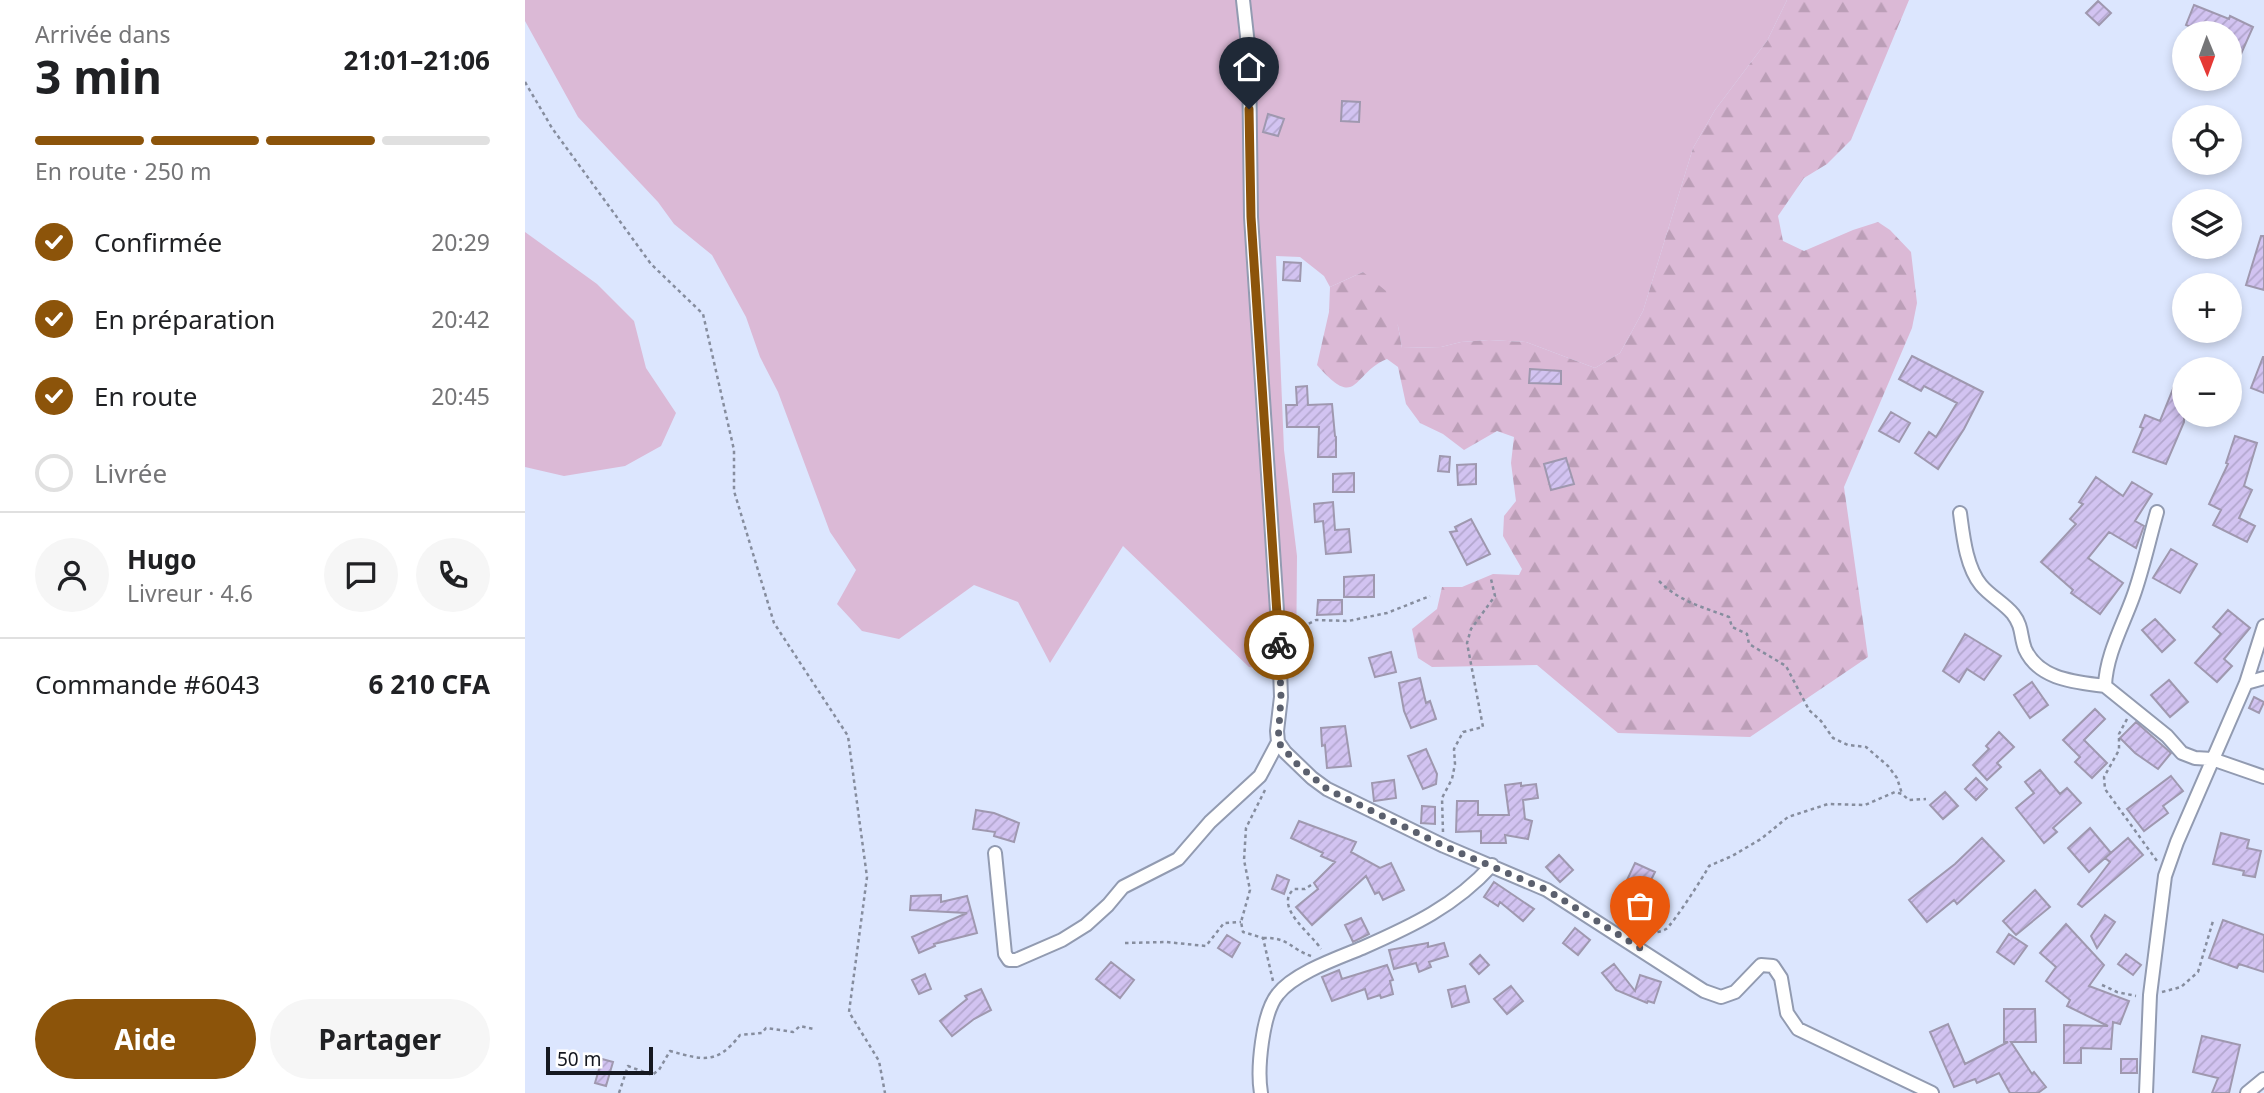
<!DOCTYPE html>
<html lang="fr">
<meta charset="utf-8">
<style>
:root{--surface:#fff;--page:#f6f6f6;--text:#202124;--muted:#757577;--line:#e0e0e0;--accent:#8c540a}
body{margin:0;font-family:"Noto Sans",sans-serif;background:var(--page);color:var(--text);height:100vh;display:flex;flex-direction:column;font-size:26px;white-space:nowrap}
*{box-sizing:border-box;margin:0}
p{font-size:23px;color:var(--muted)}
.icon{flex:none;width:38px;height:38px;fill:none;stroke:currentColor;stroke-width:2;stroke-linecap:round;stroke-linejoin:round}
.map{position:relative;flex:1;overflow:hidden}
.panel{display:flex;flex-direction:column;background:var(--surface);width:525px}
.panel>*{flex:none}
.needle{width:46px;rotate:179deg}
.fabs{position:absolute;left:1647px;top:21px;display:grid;gap:14px}
.fabs a{display:grid;place-items:center;width:70px;height:70px;border-radius:50%;background:var(--surface);box-shadow:0 4px 10px #0003;font-size:35px}
.scale{position:absolute;left:21px;bottom:18px;width:107px;box-sizing:border-box;padding-left:7px;border:4px solid #151820;border-top:0;font-size:19px;line-height:24px;white-space:nowrap;color:#151820;-webkit-text-stroke:5px #fff;paint-order:stroke}
.pin{position:absolute;display:grid;place-items:center;width:60px;height:60px;color:#fff;margin:-72px -30px;border-radius:50% 50% 50% 0;rotate:-45deg;box-shadow:0 0 7px #0007}
.pin .icon{rotate:45deg}
.courier{position:absolute;display:grid;place-items:center;width:70px;height:70px;margin:-35px;border:5px solid #8c540a;border-radius:50%;background:#fff;color:#222;box-shadow:0 2px 9px #0007}
.overview em{font-style:normal;font-weight:700}
.overview div{display:flex;flex-direction:column-reverse}
.overview{display:flex;align-items:center;justify-content:space-between;height:119px;padding:0 35px}
h1{font-size:46px;font-weight:700;line-height:52px}
.bar{display:grid;grid-template-columns:repeat(4,1fr);gap:10px 7px;align-content:center;height:84px;padding:0 35px}
.bar i{height:9px;border-radius:5px;background:var(--line)}
.bar .selected{background:var(--accent)}
.bar p{grid-column:span 4}
.line{display:flex;align-items:center;gap:18px;padding:0 35px;border-top:2px solid var(--line)}
.line div{flex:1}
.round{display:grid;place-items:center;flex:none;width:74px;height:74px;border-radius:37px;background:var(--page)}
ol{padding:0 35px;list-style:none}
li{display:flex;align-items:center;gap:21px;height:77px}
li p{margin-inline-start:auto}
li .icon{padding:7px;border-radius:50%;background:var(--accent);color:#fff;stroke-width:4}
li:last-child{color:var(--muted)}
li i{width:38px;height:38px;border:4px solid var(--line);border-radius:50%}
.primary-button{display:flex;gap:14px;margin-top:auto;padding:14px 35px}
.primary-button a{flex:1;height:80px;border-radius:42px;background:var(--accent);color:#fff;font-size:28px;font-weight:700;line-height:80px;text-align:center}
.primary-button a+a{background:var(--page);color:var(--text)}
main{display:flex;flex:1;min-height:0}
.map>svg:first-child{display:block}
.grass{fill:#dbb9d6}
.forest{fill:url(#forest-firs)}
.building{fill:url(#building-hatch);stroke:#9f98af;stroke-width:2}
.lines{fill:none;stroke-linecap:round;stroke-linejoin:round}
.minor-casing{stroke:#929bb1;stroke-width:16}
.path{stroke:#868d9e;stroke-width:2.5;stroke-dasharray:3.5 3.5;stroke-linecap:butt}
.minor{stroke:#fff;stroke-width:12}
.done{stroke:#5b606e;stroke-width:7;stroke-dasharray:0 12.6}
.route{stroke:#8c540a;stroke-width:9}
</style>
<main>
<section class="panel">
<div class="overview"><div><h1>3 min</h1><p>Arrivée dans</p></div><em>21:01–21:06</em></div>
<div class="bar"><i class="selected"></i><i class="selected"></i><i class="selected"></i><i></i><p>En route · 250 m</p></div>
<ol>
<li><svg class="icon" aria-label="check" viewBox="0 0 24 24"><path d="M5 12l5 5 9-10"/></svg>Confirmée<p>20:29</p></li>
<li><svg class="icon" aria-label="check" viewBox="0 0 24 24"><path d="M5 12l5 5 9-10"/></svg>En préparation<p>20:42</p></li>
<li><svg class="icon" aria-label="check" viewBox="0 0 24 24"><path d="M5 12l5 5 9-10"/></svg>En route<p>20:45</p></li>
<li><i></i>Livrée</li>
</ol>
<div class="line" style="height:126px"><a class="round"><svg class="icon" aria-label="person" viewBox="0 0 24 24"><circle cx="12" cy="8" r="4"/><path d="M4 21q1-7 8-7t8 7"/></svg></a><div><b>Hugo</b><p>Livreur · 4.6</p></div><a class="round"><svg class="icon" aria-label="chat" viewBox="0 0 24 24"><path d="M4 5h16v11H9l-5 4z"/></svg></a><a class="round"><svg class="icon" aria-label="phone" viewBox="0 0 24 24"><path d="M5 4h4l2 5-3 2q2 4 5 5l2-3 5 2v4C11 20 4 13 5 4z"/></svg></a></div>
<div class="line" style="height:91px"><div>Commande #6043</div><b>6 210 CFA</b></div>
<div class="primary-button"><a>Aide</a><a>Partager</a></div>
</section>
<div class="map">
<svg width="1739" height="1093" viewBox="0 0 1739 1093">
<defs>
<pattern id="forest-firs" width="22" height="20" patternUnits="userSpaceOnUse" patternTransform="scale(1.75)"><rect width="22" height="20" fill="#dbb9d6"/><path d="M5 1l3.5 6h-7zM16 11l3.5 6h-7z" fill="#bb9eb7"/></pattern>
<pattern id="building-hatch" width="6" height="6" patternUnits="userSpaceOnUse" patternTransform="scale(1.75)"><rect width="6" height="6" fill="#d2c3f1"/><path d="M-1 1l2-2M0 6l6-6M5 7l2-2" fill="none" stroke="#b3a7ce"/></pattern>
</defs>
<rect width="100%" height="100%" fill="#dce6fe"/>
<path class="grass" d="M0,0H1262L1242,41L1190,110L1168,148L1118,311L1095,353L1070,368L1001,342L964,340L936,342L916,347L877,348L873,326L838,272L805,287L799,276L775,257L751,256L759,450L772,556L771,674L724,667L598,546L525,663L493,602L449,585L374,639L337,631L312,604L331,570L305,532L253,392L235,357L221,317L187,255L149,224L133,202L53,117L0,21Z
M0,232L72,284L109,321L121,368L151,413L136,446L100,466L39,476L0,467Z"/>
<path class="forest" d="M1262,0H1384L1326,140L1302,164L1279,178L1253,216L1258,241L1279,251L1328,230L1353,222L1365,230L1386,252L1392,303L1387,328L1319,487L1343,657L1225,737L1093,733L1012,665L907,667L893,658L887,629L912,609L917,587H937L968,574L994,575L997,569L978,536L979,516L991,501L986,463L989,437L972,431L939,450L918,434L895,423L881,404L873,367L862,359C827,373 833,412 792,365L804,312L805,287L838,272L861,291L873,326L877,348L916,347L936,342L964,340L1001,342L1070,368L1095,353L1118,311L1168,148L1190,110L1242,41Z"/>
<path class="building" d="M1573,1L1586,13L1574,25L1561,13Z
M1669,5L1704,19L1705,16L1728,27L1716,54L1704,49V33H1680L1661,25Z
M817,101L835,102L834,122L816,121Z
M743,114L759,119L753,136L738,132Z
M1736,236H1739V290L1721,285Z
M759,262L776,263L775,281L758,280Z
M1387,356L1458,392L1439,429L1413,469L1390,453L1404,432L1411,437L1432,403L1399,386L1396,391L1374,379Z
M1738,357H1739V393L1726,388Z
M1005,369L1036,371V384L1004,383Z
M1650,384L1659,387V422L1641,464L1608,452L1618,428L1615,427L1620,415L1635,421Z
M782,386L783,405L807,404L810,436L811,437V457H793L794,427H762L761,405H772L771,387Z
M1366,412L1385,423L1374,442L1354,431Z
M1710,436L1732,443L1719,486L1727,490L1714,518L1730,526L1722,542L1688,525L1696,510L1684,504L1703,464L1701,463Z
M915,456L925,457L924,472L913,471Z
M1041,458L1049,484L1026,490L1019,464Z
M951,464V484L933,485L932,465Z
M829,473V492H808V474Z
M1571,477L1598,496L1607,482L1627,494L1610,521L1619,526L1611,548L1584,532L1563,558L1598,583L1575,614L1546,593L1548,590L1516,562L1551,524L1545,519L1558,504L1554,502Z
M808,502L810,530L824,529L826,552L801,554L798,521L790,522L789,504Z
M946,519L965,554L942,565L925,532L932,531L930,527Z
M1646,549L1672,564L1655,593L1628,578Z
M849,575V597H819V577Z
M793,600H817V614L792,615Z
M1703,610L1725,628L1699,659L1707,666L1692,682L1670,663L1696,634L1688,627Z
M1630,619L1650,640L1637,652L1617,630Z
M1440,634L1476,656L1459,680L1442,669L1434,682L1418,671Z
M866,652L871,672L850,677L844,658Z
M895,678L901,703L905,701L911,719L886,728L879,711L874,683Z
M1644,680L1663,702L1645,717L1626,695Z
M1507,682L1523,705L1505,718L1489,695Z
M1729,697L1739,702L1734,713L1724,708Z
M1570,709L1580,719L1559,740L1582,763L1567,778L1550,762L1555,757L1538,740Z
M1611,722L1646,753L1633,769L1610,753L1595,738Z
M820,726L826,766L802,768L800,745L797,746L796,728Z
M1474,732L1489,747L1472,763L1476,767L1462,780L1448,765L1464,749L1461,746Z
M901,749L912,774L911,784L898,789L883,756Z
M1515,770L1535,794L1542,788L1556,803L1528,828L1532,832L1519,843L1491,808L1509,793L1500,782Z
M1646,776L1658,791L1638,806L1643,813L1619,831L1602,809Z
M1451,778L1462,789L1451,800L1440,789Z
M869,780L871,798L849,801L847,783Z
M996,783V786L1011,784L1013,798L998,800L1000,819L1007,821L1003,839L980,835L981,843H956V831L931,832L932,801H953V815H984L980,785Z
M1420,792L1433,806L1418,819L1405,805Z
M897,806L910,807V824L896,823Z
M451,810L469,813L494,823L489,842L469,836L470,832L448,829Z
M774,821L831,842L826,852L855,868L866,863L879,890L858,900L854,892L850,894L841,876L787,925L771,907L793,889L789,883L810,862L796,856L798,853L766,838Z
M1565,828L1586,853L1564,872L1543,848Z
M1696,833L1724,840L1722,848L1736,851L1730,877L1718,875L1719,871L1688,864Z
M1457,838L1479,861L1432,904L1429,900L1402,922L1384,900L1430,864Z
M1603,838L1618,855L1557,907L1553,904L1585,862L1580,858Z
M1034,855L1048,870L1035,882L1021,867Z
M1110,863L1130,872L1121,890L1102,880Z
M752,875L764,880L759,894L747,889Z
M969,882L1009,909L998,921L975,902L973,906L959,897Z
M1510,890L1525,907L1491,935L1478,921Z
M416,895V902L442,896L452,933L409,944L410,946L394,953L387,937L442,913L385,910L386,896Z
M1123,906L1140,914L1132,930L1115,922Z
M1580,915L1590,922L1572,948L1566,936Z
M836,918L844,934L828,942L820,925Z
M1698,920L1739,935V972L1714,964L1712,968L1684,958Z
M1541,924L1579,965L1564,986L1604,1001L1595,1024L1588,1022L1586,1049L1556,1048V1063H1539V1025L1583,1026L1542,1006L1545,1000L1521,981L1531,967L1515,953Z
M1050,928L1065,940L1053,955L1038,943Z
M1484,934L1502,946L1489,964L1472,952Z
M702,935L715,943L707,957L693,948Z
M903,943V947L919,943L923,956L904,962L906,967L894,972L891,963L869,969L864,950Z
M1601,954L1616,965L1608,975L1593,964Z
M955,955L964,965L954,974L945,964Z
M586,962L609,980L595,998L571,979Z
M1089,964L1110,991L1115,975L1136,982L1129,1003L1123,1001L1122,1003L1091,990L1077,973Z
M862,965L868,980L865,981L868,994L856,998L855,995L843,999L840,989L807,1001L797,977L814,970L817,979Z
M400,974L406,989L394,994L387,980Z
M940,986L944,1002L927,1007L923,990Z
M986,986L998,1001L982,1014L969,999Z
M456,989L466,1010L449,1019L427,1036L415,1021L442,999L440,996Z
M1479,1009H1510L1511,1042H1486L1507,1074L1509,1072L1521,1087L1513,1093H1485L1474,1073L1452,1083L1450,1079L1429,1087L1405,1032L1423,1024L1440,1064L1483,1042H1479Z
M1677,1036L1715,1045L1704,1093H1687L1693,1078L1668,1072Z
M77,1059L88,1062L81,1086L70,1083Z
M1596,1059H1612V1073H1596Z"/>
<g class="lines">
<defs>
<path id="minor" d="M718,0L724,54L726,217L754,641L756,697L752,731L753,742L760,752L787,778L802,789L919,846L1022,890L1179,991L1196,997L1210,992L1236,965L1248,966L1256,978L1262,1013L1273,1029L1407,1093
M1632,512C1624,540 1618,569 1608,597C1598,625 1581,655 1580,686L1642,736L1657,753L1670,758L1687,759L1739,777
M1435,513C1438,535 1441,567 1456,585C1465,596 1479,603 1488,614C1498,627 1495,636 1500,649C1514,680 1551,682 1580,686
M1721,683L1739,678
M470,853L480,954L484,960H491L537,940L561,925L583,905L598,887L653,859L685,822L735,776L753,742
M736,1093C732,1070 737,1013 753,994C769,973 813,958 837,948C887,926 930,906 967,865
M1621,1093L1625,995L1640,876L1652,842L1721,683L1739,626
M1722,1093L1739,1079"/>
</defs>
<use href="#minor" class="minor-casing"/>
<path class="path" d="M0,82L27,128L126,264L178,314L209,450V491L249,623L323,736L342,877L324,1012L354,1061L360,1093
M1134,581C1155,602 1178,607 1204,617L1207,627L1222,634L1224,644L1261,666L1284,710L1296,721L1308,738L1323,745L1341,747L1363,766L1372,778L1377,794
M765,633L791,620L823,621L862,613L905,596
M1602,719L1594,734V750L1579,777L1580,789L1632,861
M740,790L721,828L719,860L725,890L716,922L718,932L738,938L748,981
M918,832L917,798L927,779L930,764L929,749L938,732L958,727L942,643L946,629L970,596L966,579
M786,885L780,889H769C748,907 787,934 796,949
M1119,936C1126,932 1135,933 1141,929C1148,924 1179,876 1184,866L1207,856L1236,839L1263,817L1303,804L1340,805L1370,792L1377,794L1384,800L1401,799
M738,938C764,937 765,949 786,956
M600,943L641,942L681,946L699,923L716,922
M1577,985L1592,992L1611,996
M1637,992L1656,987L1673,972L1688,921
M94,1093L103,1066L127,1075L134,1070L145,1051C178,1060 192,1065 215,1035L237,1033L241,1028L268,1032L275,1026L289,1029"/>
<use href="#minor" class="minor"/>
</g>
<g class="lines">
<path class="done" d="M754,645L756,697L753,742L772,764L802,789L919,846L1022,890L1115,948"/>
<path class="route" d="M724,109L726,217L754,645"/>
</g>
</svg>
<div class="fabs">
<a><svg class="needle" viewBox="-14 -14 28 28"><path d="M0-13l5 13h-10z" fill="#e53935"/><path d="M0 13l5-13h-10z" fill="#757577"/></svg></a>
<a><svg class="icon" aria-label="locate" viewBox="0 0 24 24"><circle cx="12" cy="12" r="6"/><path d="M12 2v4M12 18v4M2 12h4M18 12h4"/></svg></a>
<a><svg class="icon" aria-label="layers" viewBox="0 0 24 24"><path d="M12 4l9 5-9 5-9-5zM3 14l9 5 9-5"/></svg></a>
<a>+</a>
<a>−</a>
</div>
<div class="scale">50 m</div>
<div class="pin" style="left:1115px;top:948px;background:#ea580c"><svg class="icon" aria-label="bag" viewBox="0 0 24 24"><path d="M5 8h14l-1 12H6zM9 8a3 3 0 0 1 6 0"/></svg></div>
<div class="pin" style="left:724px;top:109px;background:#1f2937"><svg class="icon" aria-label="home" viewBox="0 0 24 24"><path d="M3 11l9-7 9 7M6 9v11h12V9"/></svg></div>
<div class="courier" style="left:754px;top:645px"><svg class="icon" aria-label="bike" viewBox="0 0 24 24"><circle cx="6" cy="16" r="4"/><circle cx="18" cy="16" r="4"/><path d="M6 16l4-8h5l3 8M10 8l3 8H6M13 5h3"/></svg></div>
</div>
</main>
